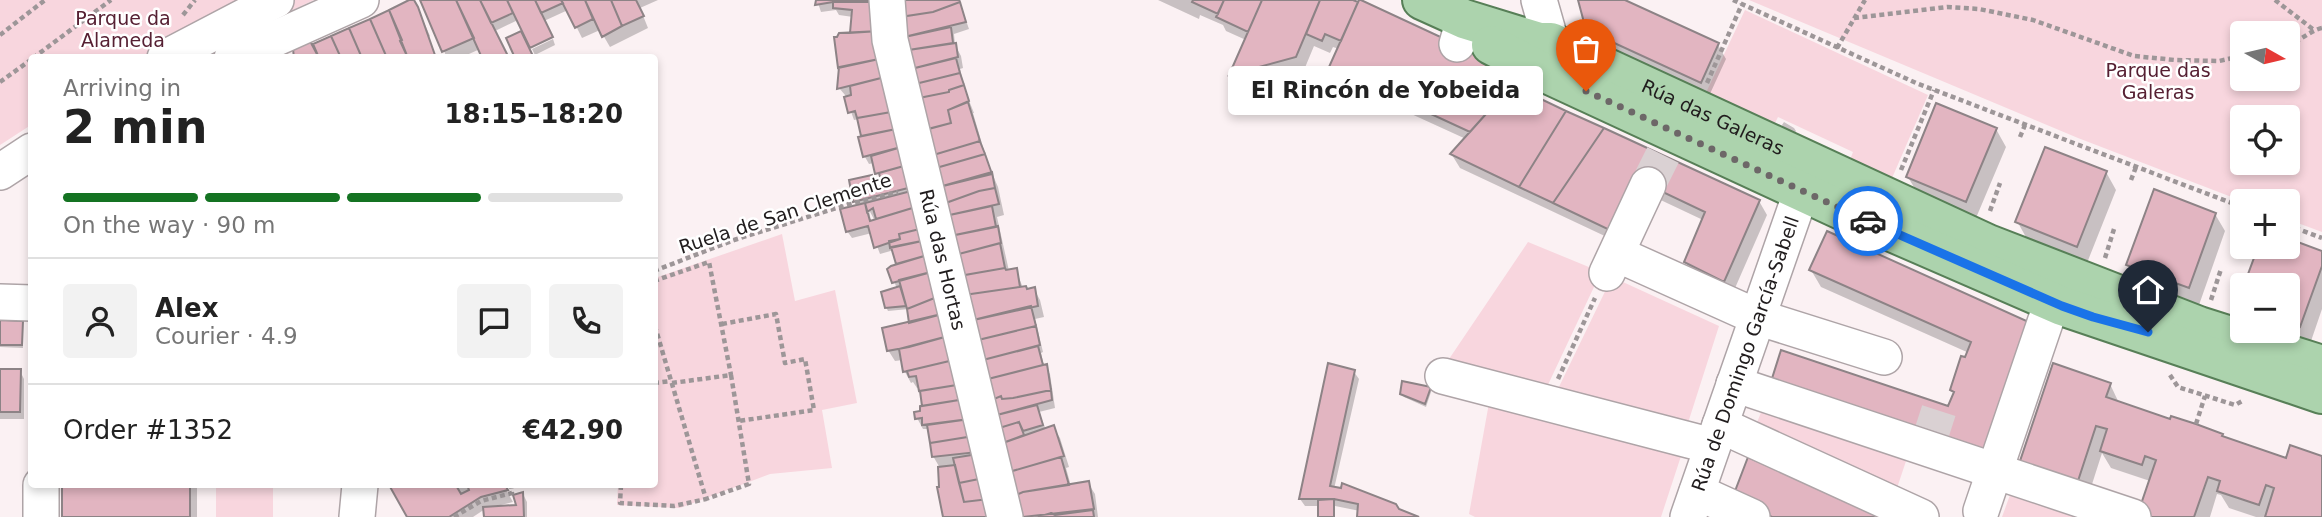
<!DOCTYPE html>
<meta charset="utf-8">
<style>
:root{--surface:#fff;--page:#f2f2f2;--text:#222;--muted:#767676;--line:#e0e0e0;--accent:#147322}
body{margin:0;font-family:"DejaVu Sans",sans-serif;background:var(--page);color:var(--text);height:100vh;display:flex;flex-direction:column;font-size:26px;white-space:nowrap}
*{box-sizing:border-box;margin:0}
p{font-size:23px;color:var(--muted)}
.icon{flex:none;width:38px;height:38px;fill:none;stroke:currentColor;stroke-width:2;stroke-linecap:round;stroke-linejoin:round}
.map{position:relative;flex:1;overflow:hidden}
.drawer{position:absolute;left:28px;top:54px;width:630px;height:434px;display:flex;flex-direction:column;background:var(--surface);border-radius:7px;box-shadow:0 4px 10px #0003}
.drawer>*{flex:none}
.needle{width:46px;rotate:98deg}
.controls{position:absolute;left:2230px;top:21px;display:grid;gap:14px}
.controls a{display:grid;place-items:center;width:70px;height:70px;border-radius:7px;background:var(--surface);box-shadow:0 4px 10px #0003;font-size:35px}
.pin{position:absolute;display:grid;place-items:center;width:60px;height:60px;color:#fff;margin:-72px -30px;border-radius:50% 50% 50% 0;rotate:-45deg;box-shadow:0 0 7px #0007}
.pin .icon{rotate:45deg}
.courier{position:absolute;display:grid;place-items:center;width:70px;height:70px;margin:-35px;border:5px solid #1a73e8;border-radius:50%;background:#fff;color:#222;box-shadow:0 2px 9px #0007}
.bubble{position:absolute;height:49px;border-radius:7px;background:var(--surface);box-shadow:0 4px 10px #0003;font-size:23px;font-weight:800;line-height:49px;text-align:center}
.overview em{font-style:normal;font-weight:800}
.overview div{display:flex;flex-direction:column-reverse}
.overview{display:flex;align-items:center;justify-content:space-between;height:119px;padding:0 35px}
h1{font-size:46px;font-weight:800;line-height:52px}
.bar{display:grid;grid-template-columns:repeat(4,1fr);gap:10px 7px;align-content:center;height:84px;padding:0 35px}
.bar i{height:9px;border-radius:5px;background:var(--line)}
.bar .on{background:var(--accent)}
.bar p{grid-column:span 4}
.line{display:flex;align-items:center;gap:18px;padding:0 35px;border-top:2px solid var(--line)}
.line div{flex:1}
.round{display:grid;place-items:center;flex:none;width:74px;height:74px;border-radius:7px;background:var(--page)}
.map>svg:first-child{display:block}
.green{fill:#f8d6de;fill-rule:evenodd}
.shadow{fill:#0003;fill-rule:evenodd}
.building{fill:#e2b5c1;stroke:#8d8386;stroke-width:2}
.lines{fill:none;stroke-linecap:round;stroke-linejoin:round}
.minor-tunnel{stroke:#dad1d3;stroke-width:35;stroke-dasharray:35 18;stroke-linecap:butt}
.minor-casing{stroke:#aea4a7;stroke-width:38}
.major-casing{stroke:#577f57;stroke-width:42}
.path{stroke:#9d9698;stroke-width:4.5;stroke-dasharray:5 3.5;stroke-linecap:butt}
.minor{stroke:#fff;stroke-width:35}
.major{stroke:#acd3ad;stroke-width:38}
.done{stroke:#6d6768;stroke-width:7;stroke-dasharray:0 12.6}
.route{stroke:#1a73e8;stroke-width:9}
.labels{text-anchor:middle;stroke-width:5;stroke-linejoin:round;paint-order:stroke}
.park-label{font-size:19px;fill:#562033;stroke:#fff}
.street-label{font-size:19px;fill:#201c1d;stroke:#fff}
</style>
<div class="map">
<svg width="2322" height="517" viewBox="0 0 2322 517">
<rect width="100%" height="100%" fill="#fbf1f3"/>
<path class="green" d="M0,0H314L190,58H32L31,125L0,145Z
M1749,0H2322V232L2287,219V201H2242L2078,138ZM2242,33H2287V79H2242ZM2242,117H2287V163H2242Z
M1745,10L1928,95L1889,185L1848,165L1853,152L1778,117L1772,129L1703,99Z
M782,234L795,301L835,290L857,403L822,410L832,468L770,474L680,508L617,505L618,485H654L655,278Z
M1528,242L1601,272L1546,389L1447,362Z
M1612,277L1719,326L1687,426L1557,391Z
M1765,402L1910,449L1894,497L1753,433Z
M1489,403L1682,453L1661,517H1475L1469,514Z
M2014,484L2110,517H2002Z
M216,485H273V517H216Z"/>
<path class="shadow" d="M422,0H658L640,8L648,28L610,47L600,30L582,38L568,10L544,21L527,46L533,58H517L528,40L518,20L495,31L509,58H483L480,49L460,58H447Z
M817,0H884L977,446L944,517L940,468L933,456L930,435L927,429H923L917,418L924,407L920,387L917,388L913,382L911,383L905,372L903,360L895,361L888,350L910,323L909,309L888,311L886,307L897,289L890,270L898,265L894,250L880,254L872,233L852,238L847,231L858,206L855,201L871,177L877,188L884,186L874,163L869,164L865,157L859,119L854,120L845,95L839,88L841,73L852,35L853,17L839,15L836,10L821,12ZM869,210L875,221L871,222Z
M959,0L969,29L954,34L955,45L961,56L963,68L960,69L966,93L974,113H973L988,164L998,187L1004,215L997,217L1009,271L1016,270L1023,288L1027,290L1034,289L1040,300L1044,317L1035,319L1043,352L1041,353L1044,366L1050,374L1055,408L1039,412L1046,430L1053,427L1060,438L1069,467L1066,468L1071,486L1088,483L1095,494L1098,517H1025L994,415L902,19Z
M1158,0H1349L1517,75L1525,88L1523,93L1759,201L1767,215L1732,295L1694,276L1686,262L1703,220L1650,195L1626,246L1460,168L1452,155L1466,139L1339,81L1331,67L1339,49L1333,47L1330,53L1314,46L1304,70L1238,88L1231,75L1246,40L1226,31L1223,25L1200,15L1199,19ZM1513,80H1516L1509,94Z
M1580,0H1626L1627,3L1718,45L1726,59L1709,96L1596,44L1587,29Z
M390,11H419L430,36L429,37L436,58H296L310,43L313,46Z
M553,39L555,45L535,55L532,49Z
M1784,122L1794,128L1796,131L1794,134L1784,129L1782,125Z
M1996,129L2006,147L1976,218L1918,194L1908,177Z
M2106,172L2116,190L2087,263L2027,239L2017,221Z
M2215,214L2225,231L2199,305L2138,282L2128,265Z
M2260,247H2287L2322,253V309L2310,344L2273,331H2287V285H2246Z
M1811,270L2029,324L1949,408L1954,395L1952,390L1969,353L1821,287Z
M0,322H22L23,348L0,347Z
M0,371H20L24,379V419H0Z
M1354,372L1359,379L1334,489L1414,517H1359L1360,511L1335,506V517H1320V506H1305L1300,499Z
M2110,384L2119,403L2222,435L2224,439L2287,460L2322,458V517H2256L2229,508L2221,495L2217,494L2210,517H2143L2150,481L2111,468L2102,453L2086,503L2030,484Z
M1430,389L1431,392L1426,407L1404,397L1402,394Z
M64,485H197V517H63Z
M511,485L505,488L513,502L493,507H516L523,494L527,502V517H486L485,509L473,517H409L391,486Z"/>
<path class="building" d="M409,0H414L418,7L436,58H408L389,10Z
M420,0H456L474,38L442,52Z
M456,0H480L509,58H482Z
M480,0H507L513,13L491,23Z
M507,0H535L553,37L530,48Z
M535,0H561L563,3L541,13Z
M561,0H585L593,19L575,28Z
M585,0H611L622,26L602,37Z
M611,0H636L644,16L622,26Z
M816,0H882V2H833L815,5Z
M899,0H959L960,2L933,12L900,17Z
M1193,0H1224L1218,14L1192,2Z
M1224,0H1262L1248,32L1216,17Z
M1262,0H1320L1296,57L1229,75Z
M1320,0H1353L1358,2L1341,41L1325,34L1322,41L1306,34Z
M1359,0H1361L1518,73L1512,85L1470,132L1329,67Z
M1578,0H1625L1719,43L1701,83L1586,30Z
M833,2H882L879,31L850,33L852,10L833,8Z
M960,2L966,22L900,38V17L933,12Z
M389,10L402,40L400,41L408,58H387L370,19Z
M370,19L387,58H362L349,28Z
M951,27L953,43L902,51L900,38Z
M349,28L362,58H341L331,36Z
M521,31L533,56L529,58H515L506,38Z
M879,31L884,58L838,68L834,37H837L839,33Z
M331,36L341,58H319L313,44Z
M310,41L319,58H294L293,49Z
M956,43L958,57L907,70L902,51Z
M884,58L889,76L837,89L839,67Z
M956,58L960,73L911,85L907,70Z
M960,73L964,85L949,90V92L914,99L911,85Z
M889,76L897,111L857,118L855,111L848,113L844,97L851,95L850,86Z
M964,85L969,101L948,110L951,123L920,131L914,99L949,92V90Z
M1512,85L1566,111L1519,187L1450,154Z
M968,102L980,141L930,156L925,130L951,123L948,110Z
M1936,103L1997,128L1966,202L1906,177Z
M897,111L901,128L861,136L857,118Z
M1566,111L1604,128L1553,203L1519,187Z
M901,128L905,146L863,157L858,137Z
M1604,128L1760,200L1724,282L1684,262L1705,212L1642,182L1618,234L1553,203Z
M979,139L985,154L936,168L930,156L980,141Z
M905,146L911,164L875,174L871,156Z
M2045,147L2107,171L2077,247L2015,222Z
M985,154L992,174L939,187L936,168Z
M911,164L916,186L853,202L849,180L872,175L874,187L882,185L879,173Z
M992,172L995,188L979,191L943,204L939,187Z
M995,188L999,204L945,216L943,204L979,191Z
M2154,189L2216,213L2189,288L2126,265Z
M915,190L919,206L876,219L873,208L867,212L865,203Z
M865,203L870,221L919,206L924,228L899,234L900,239L874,248L868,226L846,232L840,209Z
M992,206L996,227L950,236L945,216Z
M998,226L1001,243L955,255L950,236Z
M924,228L927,240L890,248L889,241L900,239L899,234Z
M1827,231L2031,323L1982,462L1768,391L1781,350L1948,406L1954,392L1950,390L1961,356L1965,357L1971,342L1809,270Z
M2287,238L2322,251V266L2300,327L2287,323V285H2244L2258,247H2287Z
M927,240L931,254L896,264L891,247Z
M1000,243L1005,268L959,276L955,255Z
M931,254L935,271L892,283L887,269L891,266Z
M1005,268L1006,270L1017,268L1020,287L964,295L959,276Z
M935,271L942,295L907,309L899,280Z
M900,286L906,306L885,308L881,292Z
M1026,286L1027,289L1035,287L1038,306L969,321L964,295Z
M942,295L946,313L909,323L907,309Z
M1031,306L1036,326L974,341L969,321Z
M946,313L952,335L909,347L887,351L882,328Z
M0,320L23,321L22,345H0Z
M1036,326L1040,345L979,361L974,341Z
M952,335L958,359L903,372L899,349Z
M1038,346L1043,365L984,380L979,361Z
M958,359L963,384L919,391L916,376L909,377L907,371Z
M1328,363L1355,370L1330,486L1341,488L1342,483L1396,504L1399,509L1419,517H1357L1358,504L1334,499H1299Z
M2053,363L2111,383L2106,397L2170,419L2171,416L2196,424L2223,434L2222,436L2286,458L2290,445L2322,456V517H2265L2274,488L2266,485L2259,505L2217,491L2220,481L2208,477L2194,517H2151L2138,513L2156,460L2145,456L2142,465L2100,451L2107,429L2096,426L2076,487L2018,467Z
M1047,364L1051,390L1013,398L1002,399L1001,396L989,401L984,380Z
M0,369H21L20,412H0Z
M1402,381L1431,387L1425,404L1400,394Z
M963,384L966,399L922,406L920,391Z
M1051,390L1052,400L993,416L989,401L1001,396L1002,399L1013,398Z
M966,399L969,419L922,425V418L915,419L914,412L920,411V406Z
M1037,405L1043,425L1023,431L1019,422L996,429L993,416Z
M970,419L974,436L930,443L927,425Z
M1019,422L1024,435L1000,444L996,429Z
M1054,425L1064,456L1009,472L1000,444Z
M974,436L978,452L932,457L930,443Z
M978,454L984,478L959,483L953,458Z
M1061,457L1069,485L1023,492L1016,495L1009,472Z
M1748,457L1882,517H1772L1732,499Z
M955,465L964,502L989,499L992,517H943L937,487H939L938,467Z
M984,478L989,499L964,502L959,483Z
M1089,481L1094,509L1023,517L1016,495L1023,492Z
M62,485H190V517H62Z
M389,485H460L457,487L461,494L469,490L467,485H505L508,490L481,497L449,517H407Z
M523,492L524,517H484L483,507L516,505L513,495Z
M1334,499V517H1318V500Z
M1093,510L1094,517H1038L1051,513L1055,515Z"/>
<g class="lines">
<path class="minor-tunnel" d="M1648,185L1663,155
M1928,444L1941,404"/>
<defs>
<g id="minor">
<path id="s1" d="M887,0L890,40L1005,517"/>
<path d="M1539,0L1551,42"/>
<path d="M1457,44L1464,19"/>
<path d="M165,58L276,0"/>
<path d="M232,58L361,0"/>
<path d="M0,172L32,151"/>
<path d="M1617,254L1757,317L1884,357"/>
<path d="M1607,273L1648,185"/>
<path d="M0,302L32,303"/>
<path d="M1443,376L1712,446"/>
<path d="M1734,384L2133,517"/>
<path d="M1720,425L1921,517"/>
<path d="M41,485V517"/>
<path d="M1697,492L1752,517"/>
<path d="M1981,511L2052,302"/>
<path d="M357,517L360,485"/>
<path id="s2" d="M1688,517L1795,210L1807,182L1821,176"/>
</g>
<g id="major">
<path id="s3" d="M1422,0L1464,19L1539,42H1551L1988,244L2199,326L2322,365"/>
<path d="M1491,45L1541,71L1848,213L2062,306L2322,394"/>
</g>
</defs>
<use href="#minor" class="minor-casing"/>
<use href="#major" class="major-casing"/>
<path class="path" d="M1733,0L1916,83L2242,207
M2275,0L2314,30
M183,15L195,0
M1854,18L1947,7L1979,9L2033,20L2134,56L2175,60L2219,61L2242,56
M0,35L45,0
M2287,45C2301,41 2309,31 2322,28
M1837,48L1865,0
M33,58L111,0
M0,82L32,59
M1707,83L1742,4
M2020,137L2025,125
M1901,170L1934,90
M2131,180L2136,167
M1990,211L2000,183
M2241,222L2242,221
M2287,225L2322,238
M2105,258L2114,229
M654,271L734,240L849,204L898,192
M654,281L709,262L731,375
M2211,300L2221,269
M722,324L776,314L785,363L805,359L814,410L739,421
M2170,375L2178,387L2235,405L2244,400
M1558,379L1595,298
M654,383L671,381
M672,383L731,375L749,484L706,499
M2196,424L2205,396
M621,485L620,503L674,506L706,499L654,323
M454,517L481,501L512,493L511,485"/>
<use href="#minor" class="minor"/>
<use href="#major" class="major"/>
</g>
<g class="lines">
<path class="done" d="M1586,91L1868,221"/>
<path class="route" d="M1868,221L2062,306L2093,317L2148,332"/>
</g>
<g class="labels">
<g class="park-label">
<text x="123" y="25">Parque da<tspan x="123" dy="22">Alameda</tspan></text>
<text x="2158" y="77">Parque das<tspan x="2158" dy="22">Galeras</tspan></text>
</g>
<g class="street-label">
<text dy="7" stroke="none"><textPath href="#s3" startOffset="315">Rúa das Galeras</textPath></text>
<text transform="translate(785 213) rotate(-18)" y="7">Ruela de San Clemente</text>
<text dy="7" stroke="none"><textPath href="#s1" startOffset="266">Rúa das Hortas</textPath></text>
<text dy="7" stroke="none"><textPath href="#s2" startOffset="173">Rúa de Domingo García-Sabell</textPath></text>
</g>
</g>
</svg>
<div class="controls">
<a><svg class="needle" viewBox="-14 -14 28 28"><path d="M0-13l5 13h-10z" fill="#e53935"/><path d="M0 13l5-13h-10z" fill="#767676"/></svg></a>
<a><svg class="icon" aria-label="locate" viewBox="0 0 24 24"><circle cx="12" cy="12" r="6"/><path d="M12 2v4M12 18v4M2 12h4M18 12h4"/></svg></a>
<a>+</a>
<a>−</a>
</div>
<div class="pin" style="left:1586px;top:91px;background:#ea580c"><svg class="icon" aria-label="bag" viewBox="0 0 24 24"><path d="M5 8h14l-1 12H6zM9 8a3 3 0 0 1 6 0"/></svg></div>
<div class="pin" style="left:2148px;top:332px;background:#1f2937"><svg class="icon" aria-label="home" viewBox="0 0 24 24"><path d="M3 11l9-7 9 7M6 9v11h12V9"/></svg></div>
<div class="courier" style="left:1868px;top:221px"><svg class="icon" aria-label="car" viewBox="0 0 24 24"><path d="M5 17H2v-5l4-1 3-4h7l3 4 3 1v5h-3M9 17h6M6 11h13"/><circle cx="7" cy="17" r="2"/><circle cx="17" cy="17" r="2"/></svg></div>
<div class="bubble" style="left:1228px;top:66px;width:315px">El Rincón de Yobeida</div>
<section class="drawer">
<div class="overview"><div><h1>2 min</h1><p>Arriving in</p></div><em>18:15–18:20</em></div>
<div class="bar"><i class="on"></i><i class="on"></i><i class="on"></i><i></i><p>On the way · 90 m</p></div>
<div class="line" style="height:126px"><a class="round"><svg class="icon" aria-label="person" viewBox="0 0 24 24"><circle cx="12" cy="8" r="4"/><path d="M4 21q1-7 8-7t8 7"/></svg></a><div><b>Alex</b><p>Courier · 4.9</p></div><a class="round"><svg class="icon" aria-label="chat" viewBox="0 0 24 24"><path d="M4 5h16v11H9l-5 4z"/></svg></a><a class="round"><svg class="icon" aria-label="phone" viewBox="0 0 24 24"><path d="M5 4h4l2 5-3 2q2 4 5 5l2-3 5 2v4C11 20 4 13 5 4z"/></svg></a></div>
<div class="line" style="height:91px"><div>Order #1352</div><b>€42.90</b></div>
</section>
</div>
